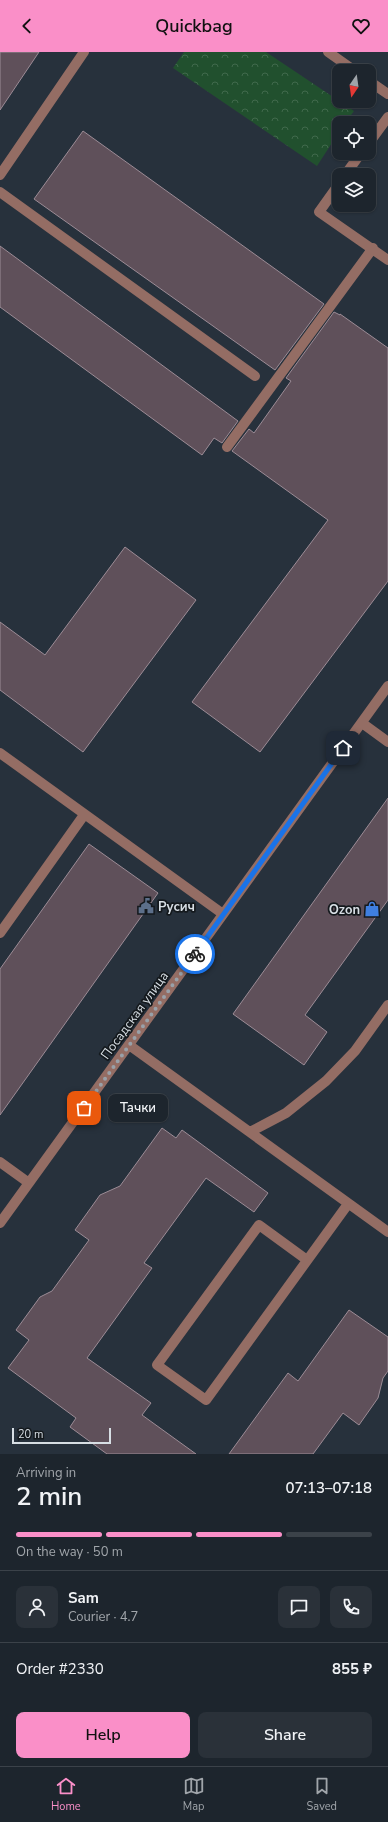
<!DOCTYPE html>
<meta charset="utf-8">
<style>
:root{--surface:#1d252d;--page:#2a3139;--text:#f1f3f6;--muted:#a0a5aa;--line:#3b4249;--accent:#fa8fc8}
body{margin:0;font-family:"Nunito Sans",sans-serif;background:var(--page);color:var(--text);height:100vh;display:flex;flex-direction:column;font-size:15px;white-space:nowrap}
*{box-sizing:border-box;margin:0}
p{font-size:13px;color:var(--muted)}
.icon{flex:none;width:22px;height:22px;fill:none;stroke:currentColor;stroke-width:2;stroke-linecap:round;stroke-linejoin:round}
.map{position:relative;height:1402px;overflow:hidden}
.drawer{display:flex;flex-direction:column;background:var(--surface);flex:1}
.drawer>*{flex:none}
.needle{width:26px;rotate:193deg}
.tools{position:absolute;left:332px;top:12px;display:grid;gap:8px}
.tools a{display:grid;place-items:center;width:44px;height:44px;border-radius:8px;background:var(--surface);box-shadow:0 1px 3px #0004,0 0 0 1px var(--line);font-size:20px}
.scale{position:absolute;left:12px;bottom:10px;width:99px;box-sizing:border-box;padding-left:4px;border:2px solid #d7dee4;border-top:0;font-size:11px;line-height:14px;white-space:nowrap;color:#d7dee4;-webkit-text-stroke:3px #14191d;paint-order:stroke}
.pin{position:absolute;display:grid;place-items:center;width:34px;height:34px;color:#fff;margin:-17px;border-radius:8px;box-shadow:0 2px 6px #0006}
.courier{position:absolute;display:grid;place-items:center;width:40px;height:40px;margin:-20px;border:3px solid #1a73e8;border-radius:50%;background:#fff;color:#222;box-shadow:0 1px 5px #0007}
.bubble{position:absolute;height:28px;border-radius:8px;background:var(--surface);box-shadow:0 1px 3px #0004,0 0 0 1px var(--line);font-size:13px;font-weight:600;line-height:28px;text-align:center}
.overview em{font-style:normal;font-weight:600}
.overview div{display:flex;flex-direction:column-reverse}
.overview{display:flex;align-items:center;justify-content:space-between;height:68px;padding:0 16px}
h1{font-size:26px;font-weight:600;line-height:30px}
.bar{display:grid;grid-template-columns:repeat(4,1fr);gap:6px 4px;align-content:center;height:48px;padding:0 16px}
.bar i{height:5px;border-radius:3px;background:var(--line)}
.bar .on{background:var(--accent)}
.bar p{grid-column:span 4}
.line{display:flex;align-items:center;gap:10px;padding:0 16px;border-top:1px solid var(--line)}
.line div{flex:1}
.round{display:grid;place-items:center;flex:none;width:42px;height:42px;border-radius:8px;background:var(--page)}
.primary-button{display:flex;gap:8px;margin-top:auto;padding:8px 16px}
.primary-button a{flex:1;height:46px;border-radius:8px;background:var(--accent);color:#111;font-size:16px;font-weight:600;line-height:46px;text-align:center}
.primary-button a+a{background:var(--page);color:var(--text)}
header{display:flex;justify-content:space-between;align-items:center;height:52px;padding:0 16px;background:var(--accent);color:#111;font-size:18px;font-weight:600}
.tabs{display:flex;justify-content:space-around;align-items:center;height:56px;border-top:1px solid var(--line);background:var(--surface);font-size:11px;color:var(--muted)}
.tabs a{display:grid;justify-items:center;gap:2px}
.tabs .on{color:var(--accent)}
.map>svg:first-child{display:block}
.park{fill:url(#park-crowns)}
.building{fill:#5f505a;stroke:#9c8c96}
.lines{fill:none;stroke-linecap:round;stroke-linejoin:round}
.minor{stroke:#946d64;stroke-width:10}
.done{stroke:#99a1a9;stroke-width:4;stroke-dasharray:0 7.2}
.route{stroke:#1a73e8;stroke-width:5}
.labels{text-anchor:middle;stroke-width:3.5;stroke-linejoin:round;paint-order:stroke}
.poi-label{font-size:13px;font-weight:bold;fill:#d7dee4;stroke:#14191d;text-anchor:start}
.street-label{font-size:13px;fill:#d7dee4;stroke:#14191d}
</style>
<header><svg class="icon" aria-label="back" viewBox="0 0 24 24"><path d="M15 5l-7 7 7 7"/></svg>Quickbag<svg class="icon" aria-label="heart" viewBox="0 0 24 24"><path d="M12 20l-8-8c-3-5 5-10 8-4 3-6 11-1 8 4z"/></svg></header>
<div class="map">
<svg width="388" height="1402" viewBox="0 0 388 1402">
<defs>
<pattern id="park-crowns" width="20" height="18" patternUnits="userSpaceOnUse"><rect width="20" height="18" fill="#21502e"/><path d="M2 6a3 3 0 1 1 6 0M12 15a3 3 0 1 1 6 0" fill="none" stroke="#40694c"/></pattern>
</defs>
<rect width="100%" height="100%" fill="#27313c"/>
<path class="park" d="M184,0H266L354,59L345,71H339V80L317,114L173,16Z"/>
<path class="building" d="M0,0H39L0,58Z
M83,79L324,252L275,318L34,147Z
M0,194L238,369L222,391L214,386L202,403L0,255Z
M334,260L340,263V262L388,296V529L260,700L192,650L328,468L232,399L249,377L254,381L291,329L286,326Z
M125,495L196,548L83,700L0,638V570L45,603Z
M388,746V848L305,963L327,980L304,1013L233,962Z
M89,792L158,841L0,1063V917Z
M162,1076L176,1086L182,1078L268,1141L254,1160L206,1126L144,1211L152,1216L87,1306L151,1351L142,1363L196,1402H107L70,1375L76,1366L8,1316L29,1288L16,1278L40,1245L52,1239L89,1188L75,1178L100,1143L120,1134Z
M349,1258L388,1285V1319L383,1326L378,1346L359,1373L343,1361L313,1402H229L288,1321L298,1329Z"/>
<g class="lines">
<path class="minor" d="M328,0L355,19
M369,29L388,42
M369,91L388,65
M0,123L84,0
M345,123L361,101
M339,132L319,160L388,208
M0,140L255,324
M227,395L373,196
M362,671L388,690
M0,701L223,862
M0,881L84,763
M129,993L388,1180
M250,1080L286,1061L326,1029L355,999L388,953
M0,1110L29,1131
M0,1171L388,634
M307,1208L259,1173L157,1313L206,1348L348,1152"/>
</g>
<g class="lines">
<path class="done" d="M84,1056L195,902"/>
<path class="route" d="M195,902L343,696"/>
</g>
<defs>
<symbol id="civic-bare" viewBox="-9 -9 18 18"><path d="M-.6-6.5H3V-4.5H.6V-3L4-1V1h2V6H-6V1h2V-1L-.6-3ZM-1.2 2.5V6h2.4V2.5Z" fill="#5c6f8a" stroke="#14191d" stroke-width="2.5" paint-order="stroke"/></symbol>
<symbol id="shop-bare" viewBox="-9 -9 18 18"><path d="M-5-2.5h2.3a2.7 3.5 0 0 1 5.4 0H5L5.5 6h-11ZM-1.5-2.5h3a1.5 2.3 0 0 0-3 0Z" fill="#3f7fe0" stroke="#14191d" stroke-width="2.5" paint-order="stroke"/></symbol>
</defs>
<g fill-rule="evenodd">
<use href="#civic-bare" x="135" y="843" width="22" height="22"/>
<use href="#shop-bare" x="361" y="846" width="22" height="22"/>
</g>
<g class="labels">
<g class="poi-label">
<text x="158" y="859">Русич</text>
<text x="360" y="862" text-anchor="end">Ozon</text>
</g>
<g class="street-label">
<text transform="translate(134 963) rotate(-54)" y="5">Посадская улица</text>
</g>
</g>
</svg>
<div class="tools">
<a><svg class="needle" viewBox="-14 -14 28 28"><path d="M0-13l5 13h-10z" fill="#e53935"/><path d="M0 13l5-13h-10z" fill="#a0a5aa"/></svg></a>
<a><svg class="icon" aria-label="locate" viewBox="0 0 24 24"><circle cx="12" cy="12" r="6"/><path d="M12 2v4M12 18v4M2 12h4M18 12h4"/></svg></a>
<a><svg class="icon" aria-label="layers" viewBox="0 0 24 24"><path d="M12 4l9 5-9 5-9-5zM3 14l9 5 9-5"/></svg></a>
</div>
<div class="scale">20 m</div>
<div class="pin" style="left:84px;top:1056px;background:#ea580c"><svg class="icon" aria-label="bag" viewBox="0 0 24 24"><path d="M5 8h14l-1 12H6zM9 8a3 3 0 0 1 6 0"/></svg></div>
<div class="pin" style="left:343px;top:696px;background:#1f2937"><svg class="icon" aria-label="home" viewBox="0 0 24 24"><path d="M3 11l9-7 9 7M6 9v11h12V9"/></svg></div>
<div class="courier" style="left:195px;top:902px"><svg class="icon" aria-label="bike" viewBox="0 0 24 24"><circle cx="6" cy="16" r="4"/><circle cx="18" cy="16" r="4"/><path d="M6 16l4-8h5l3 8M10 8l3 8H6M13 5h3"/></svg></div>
<div class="bubble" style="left:108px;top:1042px;width:60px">Тачки</div>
</div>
<section class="drawer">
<div class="overview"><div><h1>2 min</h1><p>Arriving in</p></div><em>07:13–07:18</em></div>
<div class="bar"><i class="on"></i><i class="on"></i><i class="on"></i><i></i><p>On the way · 50 m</p></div>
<div class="line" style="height:72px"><a class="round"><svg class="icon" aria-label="person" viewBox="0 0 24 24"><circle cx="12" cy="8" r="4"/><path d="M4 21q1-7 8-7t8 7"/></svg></a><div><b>Sam</b><p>Courier · 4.7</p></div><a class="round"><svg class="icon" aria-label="chat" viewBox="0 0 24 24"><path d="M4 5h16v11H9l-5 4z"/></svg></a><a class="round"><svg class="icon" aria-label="phone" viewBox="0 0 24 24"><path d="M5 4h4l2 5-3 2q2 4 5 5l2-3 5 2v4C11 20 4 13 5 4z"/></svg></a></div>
<div class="line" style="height:52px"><div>Order #2330</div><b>855 ₽</b></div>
<div class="primary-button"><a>Help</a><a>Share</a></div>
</section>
<nav class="tabs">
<a class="on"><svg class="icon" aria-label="home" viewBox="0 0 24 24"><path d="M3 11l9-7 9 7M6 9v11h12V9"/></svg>Home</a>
<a><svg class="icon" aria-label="map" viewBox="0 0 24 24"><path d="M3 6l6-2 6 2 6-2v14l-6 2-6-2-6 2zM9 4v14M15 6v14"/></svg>Map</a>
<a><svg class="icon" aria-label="saved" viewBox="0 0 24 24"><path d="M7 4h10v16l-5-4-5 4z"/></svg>Saved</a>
</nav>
